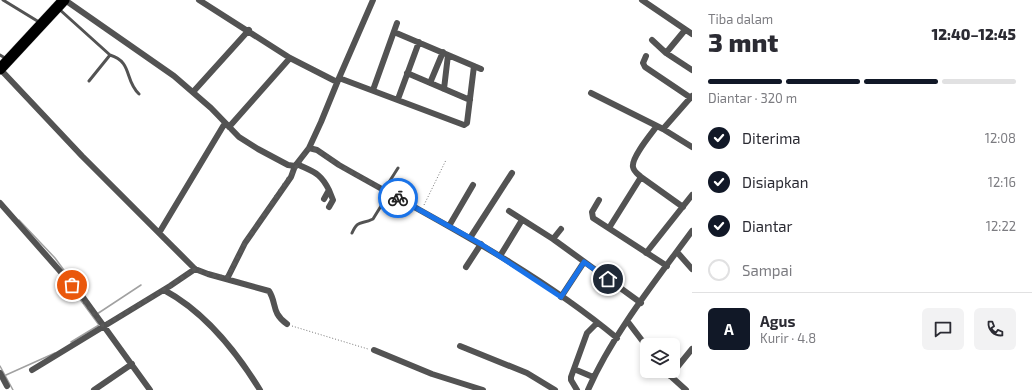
<!DOCTYPE html>
<html lang="id">
<meta charset="utf-8">
<style>
:root{--surface:#fff;--page:#f2f2f3;--text:#2b2b33;--muted:#7c7c81;--line:#e1e1e2;--accent:#111827}
body{margin:0;font-family:"Exo 2",sans-serif;background:var(--page);color:var(--text);height:100vh;display:flex;flex-direction:column;font-size:15px;white-space:nowrap}
*{box-sizing:border-box;margin:0}
p{font-size:13px;color:var(--muted)}
.icon{flex:none;width:22px;height:22px;fill:none;stroke:currentColor;stroke-width:2;stroke-linecap:round;stroke-linejoin:round}
.map{position:relative;flex:1;overflow:hidden}
.drawer{display:flex;flex-direction:column;background:var(--surface);width:340px}
.drawer>*{flex:none}
.fabs{position:absolute;left:640px;top:338px;display:grid;gap:8px}
.fabs a{display:grid;place-items:center;width:40px;height:40px;border-radius:6px;background:var(--surface);box-shadow:0 2px 6px #0003;font-size:20px}
.pin{position:absolute;display:grid;place-items:center;width:34px;height:34px;color:#fff;margin:-17px;border:2px solid #fff;border-radius:50%;box-shadow:0 1px 4px #0007}
.courier{position:absolute;display:grid;place-items:center;width:40px;height:40px;margin:-20px;border:3px solid #1a73e8;border-radius:50%;background:#fff;color:#222;box-shadow:0 1px 5px #0007}
.overview em{font-style:normal;font-weight:800}
.overview div{display:flex;flex-direction:column-reverse}
.overview{display:flex;align-items:center;justify-content:space-between;height:68px;padding:0 16px}
h1{font-size:26px;font-weight:800;line-height:30px}
.bar{display:grid;grid-template-columns:repeat(4,1fr);gap:6px 4px;align-content:center;height:48px;padding:0 16px}
.bar i{height:5px;border-radius:3px;background:var(--line)}
.bar .active{background:var(--accent)}
.bar p{grid-column:span 4}
.line{display:flex;align-items:center;gap:10px;padding:0 16px;border-top:1px solid var(--line)}
.line div{flex:1}
.round{display:grid;place-items:center;flex:none;width:42px;height:42px;border-radius:6px;background:var(--page)}
ol{padding:0 16px;list-style:none}
li{display:flex;align-items:center;gap:12px;height:44px}
li p{margin-inline-start:auto}
li .icon{padding:4px;border-radius:50%;background:var(--accent);color:#fff;stroke-width:4}
li:last-child{color:var(--muted)}
li i{width:22px;height:22px;border:2px solid var(--line);border-radius:50%}
main{display:flex;flex:1;min-height:0}
.map>svg:first-child{display:block}
.lines{fill:none;stroke-linecap:round;stroke-linejoin:round}
.stream{stroke:#a1a1a1;stroke-width:1.5}
.highway-casing{stroke:#dbdbdb;stroke-width:12}
.path{stroke:#757575;stroke-width:1;stroke-dasharray:1 2;stroke-linecap:butt}
.lane{stroke:#535353;stroke-width:3}
.street{stroke:#535353;stroke-width:6}
.highway{stroke:#000;stroke-width:11}
.done{stroke:#595959;stroke-width:4;stroke-dasharray:0 7.2}
.route{stroke:#1a73e8;stroke-width:5}
</style>
<main>
<div class="map">
<svg width="692" height="390" viewBox="0 0 692 390">
<rect width="100%" height="100%" fill="#fff"/>
<g class="lines">
<path class="stream" d="M19,220L55,258L69,277
M97,314L141,285
M71,342L99,325L74,291
M0,366L13,390
M6,375L55,353"/>
<defs>
<path id="highway" d="M0,69L64,0"/>
</defs>
<use href="#highway" class="highway-casing"/>
<path class="path" d="M424,205L446,160
M292,326L368,349"/>
<path class="lane" d="M3,0L39,22
M59,9L110,55L89,81
M0,55L5,58
M110,55C133,62 124,80 139,94
M384,190L398,168
M352,233C358,219 361,225 373,219L389,193"/>
<path class="street" d="M65,0L174,76L211,108L239,137L258,149L288,165L295,166L309,148L317,150L339,165C434,219 533,268 617,338
M199,0L290,58L337,82
M642,0L692,34
M394,32L481,69
M652,40L666,53L692,70
M666,53L685,30
M646,56L643,63L645,67L691,98
M0,69L82,156L195,269L208,274L269,291C277,303 271,313 287,324
M407,73L470,100
M339,78L373,0
M430,83L443,52
M444,89L448,55
M373,90L397,23
M193,92L249,30
M591,93L663,129L692,147
M398,99L419,42
M229,127L290,58
M663,129L692,96
M309,148L321,122L339,78L464,125L467,123L474,66
M297,164C313,172 320,172 329,190L324,199
M641,177L683,207
M329,190L333,200L329,207
M599,200L592,212L593,218L667,266
M0,203L82,296L150,390
M509,211L553,239
M449,226L473,185
M609,228L641,177C638,174 634,172 633,167C631,158 651,134 657,126
M561,229L553,239L641,303
M159,233L225,123
M470,238L512,173
M677,252L692,269
M646,253L692,195
M500,256L522,220
M466,267L481,244
M227,279L245,243L291,177L295,166
M164,290C205,312 236,351 260,390
M561,297L584,262
M628,322L647,347
M460,346L527,373L555,390
M374,350L432,374L483,390
M574,369L593,377
M32,370L170,286L195,269
M665,371L686,390
M0,373L7,386
M670,376L692,349
M94,390L132,364
M577,390L571,380V377L587,333L597,323
M588,390C612,335 656,280 692,231"/>
<use href="#highway" class="highway"/>
</g>
<g class="lines">
<path class="done" d="M72,285L103,326L170,286L195,269L208,274L227,278L245,243L309,148L317,150L339,165L398,198"/>
<path class="route" d="M398,198L481,244L561,297L584,262L608,279"/>
</g>
</svg>
<div class="fabs">
<a><svg class="icon" aria-label="layers" viewBox="0 0 24 24"><path d="M12 4l9 5-9 5-9-5zM3 14l9 5 9-5"/></svg></a>
</div>
<div class="pin" style="left:72px;top:285px;background:#ea580c"><svg class="icon" aria-label="bag" viewBox="0 0 24 24"><path d="M5 8h14l-1 12H6zM9 8a3 3 0 0 1 6 0"/></svg></div>
<div class="pin" style="left:608px;top:279px;background:#1f2937"><svg class="icon" aria-label="home" viewBox="0 0 24 24"><path d="M3 11l9-7 9 7M6 9v11h12V9"/></svg></div>
<div class="courier" style="left:398px;top:198px"><svg class="icon" aria-label="bike" viewBox="0 0 24 24"><circle cx="6" cy="16" r="4"/><circle cx="18" cy="16" r="4"/><path d="M6 16l4-8h5l3 8M10 8l3 8H6M13 5h3"/></svg></div>
</div>
<section class="drawer">
<div class="overview"><div><h1>3 mnt</h1><p>Tiba dalam</p></div><em>12:40–12:45</em></div>
<div class="bar"><i class="active"></i><i class="active"></i><i class="active"></i><i></i><p>Diantar · 320 m</p></div>
<ol>
<li><svg class="icon" aria-label="check" viewBox="0 0 24 24"><path d="M5 12l5 5 9-10"/></svg>Diterima<p>12:08</p></li>
<li><svg class="icon" aria-label="check" viewBox="0 0 24 24"><path d="M5 12l5 5 9-10"/></svg>Disiapkan<p>12:16</p></li>
<li><svg class="icon" aria-label="check" viewBox="0 0 24 24"><path d="M5 12l5 5 9-10"/></svg>Diantar<p>12:22</p></li>
<li><i></i>Sampai</li>
</ol>
<div class="line" style="height:72px"><b class="round" style="background:var(--accent);color:#fff">A</b><div><b>Agus</b><p>Kurir · 4.8</p></div><a class="round"><svg class="icon" aria-label="chat" viewBox="0 0 24 24"><path d="M4 5h16v11H9l-5 4z"/></svg></a><a class="round"><svg class="icon" aria-label="phone" viewBox="0 0 24 24"><path d="M5 4h4l2 5-3 2q2 4 5 5l2-3 5 2v4C11 20 4 13 5 4z"/></svg></a></div>
</section>
</main>
